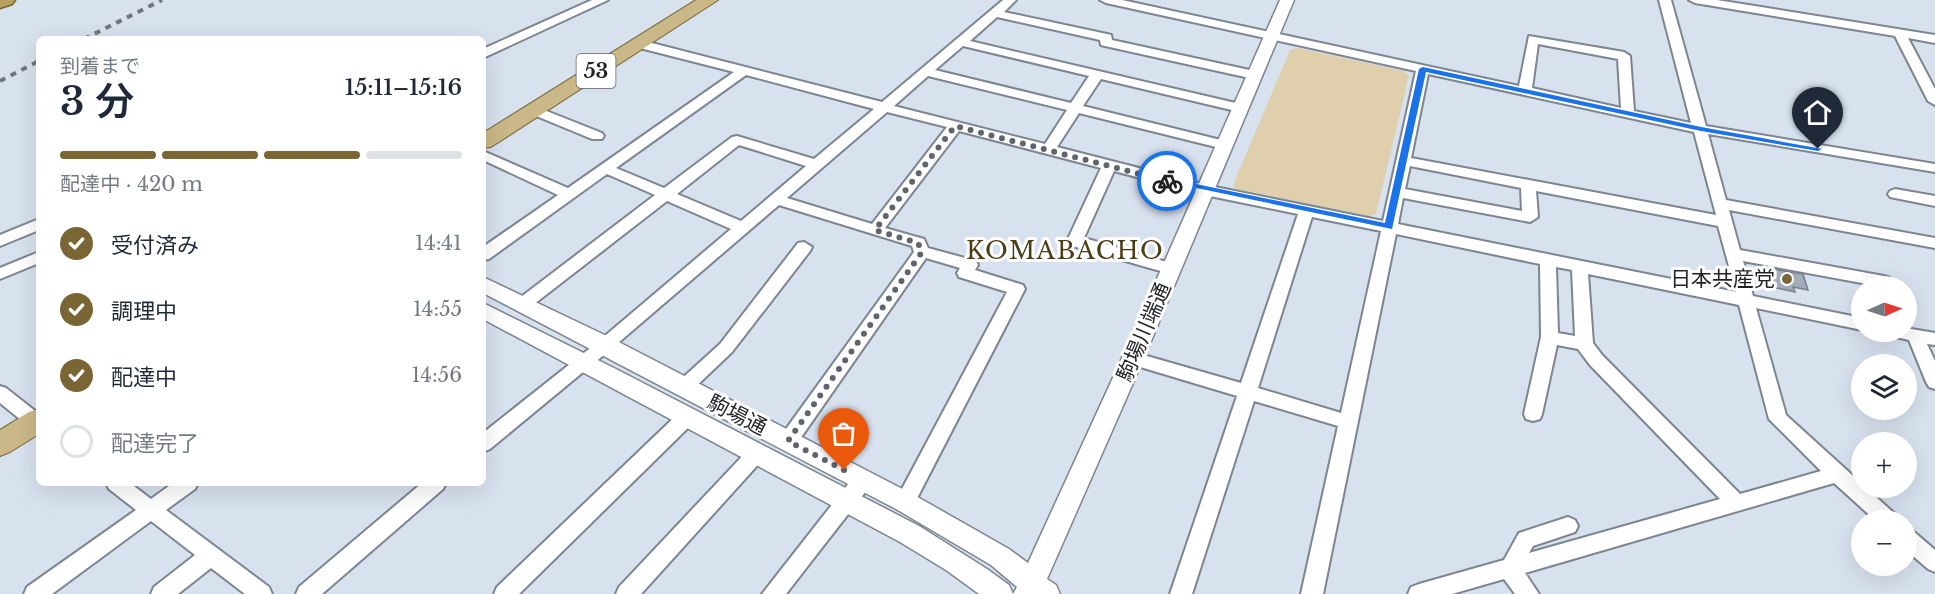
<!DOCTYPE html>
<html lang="ja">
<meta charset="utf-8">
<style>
:root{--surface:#fff;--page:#f6f6f7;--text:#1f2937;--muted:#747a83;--line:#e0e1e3;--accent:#7a6534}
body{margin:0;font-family:"Libre Baskerville","Noto Sans JP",serif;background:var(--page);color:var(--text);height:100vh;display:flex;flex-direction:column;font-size:22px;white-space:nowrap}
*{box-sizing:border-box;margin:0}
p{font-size:20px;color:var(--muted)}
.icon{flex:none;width:33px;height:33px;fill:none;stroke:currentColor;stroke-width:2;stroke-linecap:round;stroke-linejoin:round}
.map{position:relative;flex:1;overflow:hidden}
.sheet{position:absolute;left:36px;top:36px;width:450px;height:450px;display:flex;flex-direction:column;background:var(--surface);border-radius:9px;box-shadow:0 6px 24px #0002}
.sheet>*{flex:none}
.needle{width:39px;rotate:87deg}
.controls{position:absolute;left:1851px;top:276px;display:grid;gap:12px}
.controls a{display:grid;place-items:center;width:66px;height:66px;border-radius:50%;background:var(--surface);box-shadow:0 6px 24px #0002;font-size:30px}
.pin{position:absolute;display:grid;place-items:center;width:51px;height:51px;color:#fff;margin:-62px -26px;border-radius:50% 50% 50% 0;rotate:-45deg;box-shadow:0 0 6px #0007}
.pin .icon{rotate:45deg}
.courier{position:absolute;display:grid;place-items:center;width:60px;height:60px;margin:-30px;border:4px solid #1a73e8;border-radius:50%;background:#fff;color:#222;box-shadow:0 2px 8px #0007}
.summary em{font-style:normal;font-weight:600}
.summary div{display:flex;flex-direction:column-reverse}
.summary{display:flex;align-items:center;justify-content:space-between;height:102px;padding:0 24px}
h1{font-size:39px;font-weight:600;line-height:45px}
.bar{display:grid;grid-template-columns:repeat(4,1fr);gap:9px 6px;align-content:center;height:72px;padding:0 24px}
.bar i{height:8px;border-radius:4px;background:var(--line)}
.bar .selected{background:var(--accent)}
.bar p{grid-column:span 4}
ol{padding:0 24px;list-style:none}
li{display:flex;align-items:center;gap:18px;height:66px}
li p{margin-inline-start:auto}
li .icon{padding:6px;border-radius:50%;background:var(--accent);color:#fff;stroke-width:4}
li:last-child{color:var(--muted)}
li i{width:33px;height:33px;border:3px solid var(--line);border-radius:50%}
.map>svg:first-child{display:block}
.green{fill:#dfcfac}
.building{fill:#a3adb9;stroke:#77808b;stroke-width:1.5}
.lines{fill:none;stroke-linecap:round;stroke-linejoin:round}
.minor-casing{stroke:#7c8590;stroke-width:4}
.tertiary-casing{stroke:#7c8590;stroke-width:3}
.primary-casing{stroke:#786432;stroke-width:2}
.trunk-casing{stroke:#786432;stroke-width:3}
.minor{fill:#fff;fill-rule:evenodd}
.tertiary{fill:#fff;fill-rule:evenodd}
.primary{fill:#cbb888;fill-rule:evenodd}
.trunk{fill:#baa060;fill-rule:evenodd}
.rail{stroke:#70767e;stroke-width:4;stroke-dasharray:6 6;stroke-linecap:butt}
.route{fill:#1a73e8}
.done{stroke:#60656d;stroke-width:6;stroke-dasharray:0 10.8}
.poi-dot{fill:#7a6534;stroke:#fff;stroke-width:2}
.labels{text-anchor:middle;stroke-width:6;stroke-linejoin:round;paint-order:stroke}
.shield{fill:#fff;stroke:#626468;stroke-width:1.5}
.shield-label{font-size:20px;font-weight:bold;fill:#1f2227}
.poi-label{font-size:21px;fill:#1f2227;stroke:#fff;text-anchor:end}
.street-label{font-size:21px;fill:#1f2227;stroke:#fff}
.quarter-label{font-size:24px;letter-spacing:1.5px;fill:#4d3d16;stroke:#fff}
</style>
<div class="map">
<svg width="1935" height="594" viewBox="0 0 1935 594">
<rect width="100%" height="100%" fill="#d8e2ef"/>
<path class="green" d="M1298,48L1403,71L1409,76L1376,214L1369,216L1236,189L1233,185L1290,50Z"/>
<path class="building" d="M1766,268L1803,274L1808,290L1793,287L1795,292L1772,287Z"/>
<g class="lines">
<defs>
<path id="minor" d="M592,0H608L483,58V49Z
M1003,0H1016L1004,12L1107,34L1111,35L1112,40L1254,71L1260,75L1254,79L1105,46L1101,45L1100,40L997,17L970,41L1240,104L1247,108L1240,112L1101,79L1083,106L1229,142L1231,145L1224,149L1079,113L1057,147L1205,185L1383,221L1416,71L1106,3L1100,0H1122L1519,86L1529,36L1624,52L1630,56L1634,111L1691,123L1659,0H1671L1706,126L1935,164V172L1708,134L1726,200L1935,238V248L1729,210L1740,250L1884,276L1890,278L1892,282L1890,286H1878L1743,261L1753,296L1862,318V330L1756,308L1786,415L1862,484V488H1866L1895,514L1898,520H1875L1834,483L1525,573L1539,594H1515L1504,579L1452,594H1408L1411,587L1419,584L1504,560L1519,533L1568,517L1575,520L1578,526L1575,532L1533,546L1529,553L1720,499L1590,365L1578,349L1557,345L1542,414L1540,419L1533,421L1526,419L1524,414L1541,337L1540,264L1396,234L1323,594H1301L1338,426L1254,401L1192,594H1170L1237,396L1127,363L1124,358L1127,353L1133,352L1241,383L1298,214L1205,195L1114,171L1084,238L1177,265L1179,269L1177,273L1171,274L1069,245L1067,241L1101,168L959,131L885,228L924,239L928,248L976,261L978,265L975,270L1023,285L1025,289L912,508L905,510L898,508L895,502L1007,292L959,277L957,273L960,268L926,258L795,446L788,448L781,446L779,441L781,436L914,252L912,246L779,205L611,349L490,449L483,452V433L599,341L731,229L667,201L529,308H517L515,304L517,300L655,195L607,174L489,259L483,260V247L558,195L483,160V151L568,188L734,72L636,47L634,44L640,40L882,102ZM1538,44L1618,59L1621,108L1532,88ZM963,46L1089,76L1071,103L935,70ZM1428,74L1694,132L1716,215L1411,158ZM746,75L874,109L814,159L737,136L732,137L664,188L616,168ZM928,76L1067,110L1045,144L894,106ZM887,112L947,127L872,224L787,198ZM739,145L806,166L741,221L677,194ZM1410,166L1521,188L1522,211L1405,189ZM1536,191L1718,226L1736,292L1398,224L1403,198L1530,222L1538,217ZM1312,217L1381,231L1341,413L1258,388ZM1556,267L1572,270L1575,336L1558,333ZM1588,274L1739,305L1769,419L1821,471L1740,494L1602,355L1593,343Z
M1689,0H1717L1935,35V43L1908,38L1935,89V105L1928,101L1895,36L1695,3Z
M534,106L602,133L604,136L602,139H592L529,113L527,110Z
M1895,189L1935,196V206L1890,197L1888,194L1890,191Z
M39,219V230L0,246V235Z
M804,242L812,247L810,251L732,352L690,392L684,394L678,392L675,387L678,382L720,344L798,243Z
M39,252V263L0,279V268Z
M1906,328L1935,333V345L1927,344L1935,361V389L1929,387L1926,382L1909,340L1891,336L1888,332H1906Z
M0,386L6,388L39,414V431L32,429L0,403Z
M687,410L694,412L696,417L694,422L519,594H494L497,587L680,412Z
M757,445L764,448L767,453L764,458L641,594H616L619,587L750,448Z
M863,472L870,474L873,480L870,486L786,594H762L856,474Z
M106,483H130L151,499L173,483H198L195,489L166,510L269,587L272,594H245L211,568L178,594H151L154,587L195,555L151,521L52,594H24L27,587L136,510L109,489Z
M422,483H446L443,489L322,594H296L299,587Z
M1906,528L1913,531L1935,550V572L1928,569L1906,550Z"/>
<path id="tertiary" d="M1280,0H1294L1144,358L1047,579L1056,585L1060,594H1013L1017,587L991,565L896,509L483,293V277L613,339L914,495L1009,549L1028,563L1122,358Z
M483,303L616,369L919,526L987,569L1009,585L1013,594H979L946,570L900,542L483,319Z"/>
<path id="primary" d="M696,0H718L491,147L483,148V133Z
M39,409V434L10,452L0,456V430L29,412Z"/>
<path id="trunk" d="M0,0H15L12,4L0,8Z"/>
</defs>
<use href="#minor" class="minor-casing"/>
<use href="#tertiary" class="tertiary-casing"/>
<use href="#primary" class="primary-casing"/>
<use href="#trunk" class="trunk-casing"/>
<use href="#minor" class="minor"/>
<use href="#tertiary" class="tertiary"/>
<use href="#primary" class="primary"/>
<use href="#trunk" class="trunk"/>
<path class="rail" d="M84,39L162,0
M0,81L39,61"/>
</g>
<path class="route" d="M1423,67L1701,127L1822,149L1818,151L1701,131L1426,72L1392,229L1163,181L1167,178L1385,223L1419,69Z"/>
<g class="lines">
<path class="done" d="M844,470L788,441L922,252L918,243L875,230L955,126L1167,181"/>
</g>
<circle class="poi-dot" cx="1787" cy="279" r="6"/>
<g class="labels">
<rect class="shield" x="576.5" y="54" width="39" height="34" rx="4.5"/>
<g class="shield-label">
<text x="596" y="78">53</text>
</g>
<g class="poi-label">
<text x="1775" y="286">日本共産党</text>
</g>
<g class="street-label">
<text transform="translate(1144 332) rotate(-67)" y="7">駒場川端通</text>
<text transform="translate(737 415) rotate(27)" y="7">駒場通</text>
</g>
<g class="quarter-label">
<text x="1065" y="259">KOMABACHO</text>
</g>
</g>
</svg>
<div class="controls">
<a><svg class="needle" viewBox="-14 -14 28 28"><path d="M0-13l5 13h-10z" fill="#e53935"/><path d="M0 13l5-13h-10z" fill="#747a83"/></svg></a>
<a><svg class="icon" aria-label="layers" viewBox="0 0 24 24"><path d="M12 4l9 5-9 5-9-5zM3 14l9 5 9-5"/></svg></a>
<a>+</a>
<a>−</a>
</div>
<div class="pin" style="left:844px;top:470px;background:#ea580c"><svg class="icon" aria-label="bag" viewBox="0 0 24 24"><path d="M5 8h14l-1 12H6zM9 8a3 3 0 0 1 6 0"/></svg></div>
<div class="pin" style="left:1818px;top:149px;background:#1f2937"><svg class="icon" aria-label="home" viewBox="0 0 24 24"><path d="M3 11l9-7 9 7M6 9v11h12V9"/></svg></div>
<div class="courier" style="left:1167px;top:181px"><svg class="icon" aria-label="bike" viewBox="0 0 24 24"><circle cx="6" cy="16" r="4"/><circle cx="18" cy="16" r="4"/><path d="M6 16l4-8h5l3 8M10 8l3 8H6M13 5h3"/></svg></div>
<section class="sheet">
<div class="summary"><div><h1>3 分</h1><p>到着まで</p></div><em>15:11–15:16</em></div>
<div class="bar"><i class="selected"></i><i class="selected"></i><i class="selected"></i><i></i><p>配達中 · 420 m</p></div>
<ol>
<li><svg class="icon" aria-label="check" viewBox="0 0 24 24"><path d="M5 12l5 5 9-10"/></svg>受付済み<p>14:41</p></li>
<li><svg class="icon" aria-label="check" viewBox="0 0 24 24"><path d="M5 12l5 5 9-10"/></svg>調理中<p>14:55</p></li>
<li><svg class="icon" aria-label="check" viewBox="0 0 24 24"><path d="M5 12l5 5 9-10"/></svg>配達中<p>14:56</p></li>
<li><i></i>配達完了</li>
</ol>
</section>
</div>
